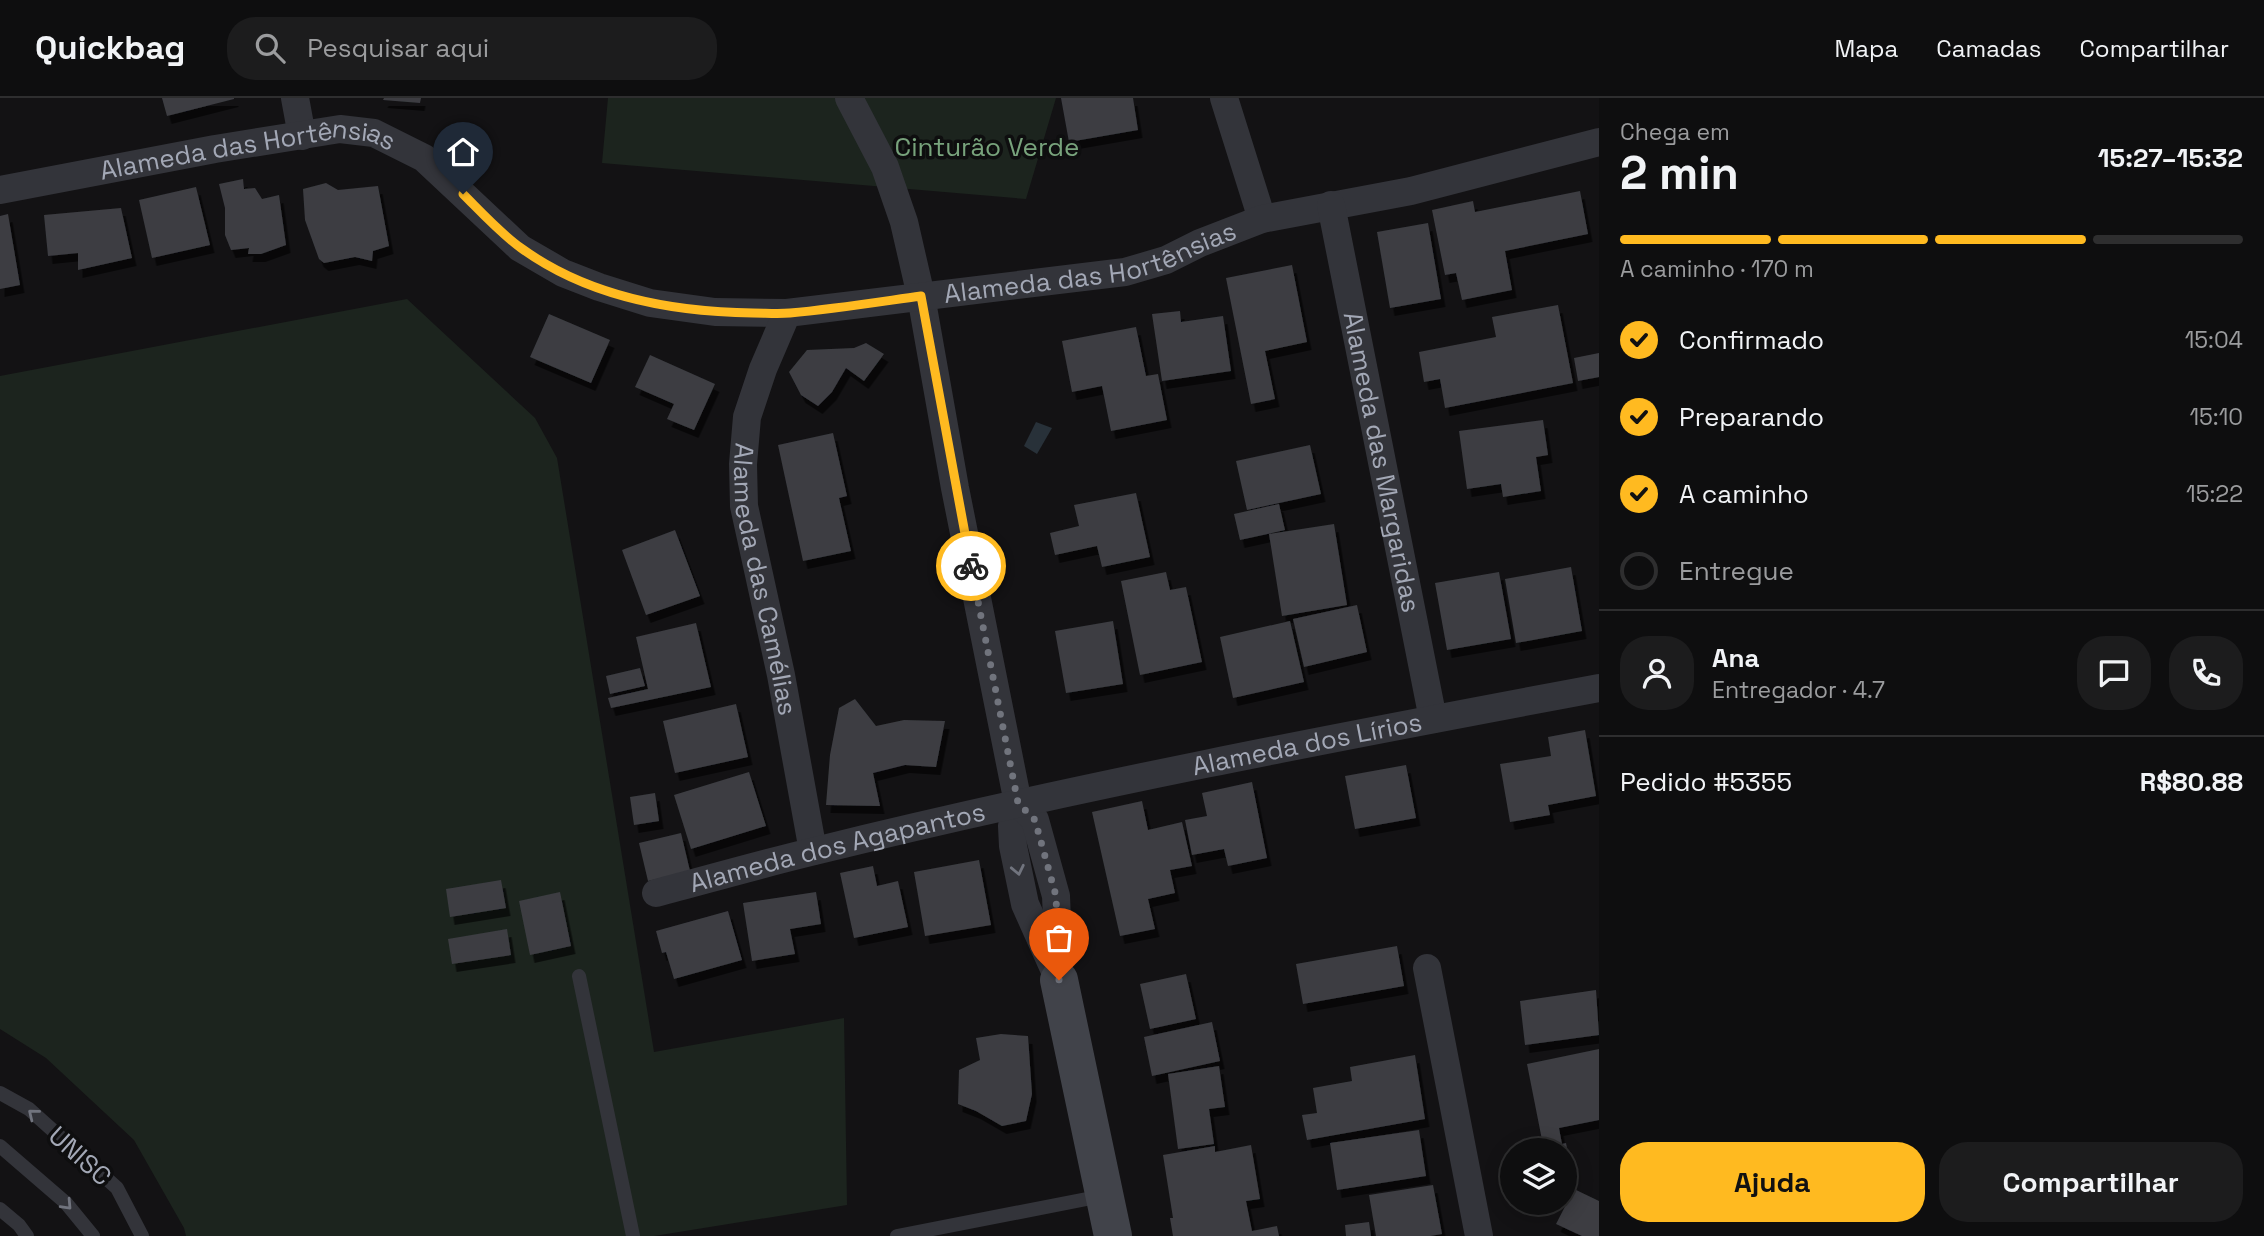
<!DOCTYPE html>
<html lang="pt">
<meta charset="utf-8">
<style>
:root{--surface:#0e0e0f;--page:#1c1c1d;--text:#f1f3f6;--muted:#9b9c9e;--line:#2e2e2f;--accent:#ffba20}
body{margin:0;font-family:"Space Grotesk",sans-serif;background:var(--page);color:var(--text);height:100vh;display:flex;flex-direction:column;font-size:26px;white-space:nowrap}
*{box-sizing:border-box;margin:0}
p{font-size:23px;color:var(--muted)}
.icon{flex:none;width:38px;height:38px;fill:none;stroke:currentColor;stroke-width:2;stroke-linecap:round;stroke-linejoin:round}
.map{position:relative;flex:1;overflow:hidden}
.details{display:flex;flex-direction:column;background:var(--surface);width:665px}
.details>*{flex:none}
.controls{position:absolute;left:1500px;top:1040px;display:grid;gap:14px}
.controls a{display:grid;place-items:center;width:77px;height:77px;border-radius:50%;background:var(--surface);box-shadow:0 4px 18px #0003,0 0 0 2px var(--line);font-size:35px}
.pin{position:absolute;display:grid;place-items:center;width:60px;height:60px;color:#fff;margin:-72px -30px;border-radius:50% 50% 50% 0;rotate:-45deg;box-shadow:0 0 7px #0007}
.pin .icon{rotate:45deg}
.courier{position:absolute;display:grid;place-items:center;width:70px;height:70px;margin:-35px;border:5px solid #ffba20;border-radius:50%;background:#fff;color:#222;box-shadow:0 2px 9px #0007}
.head em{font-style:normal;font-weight:600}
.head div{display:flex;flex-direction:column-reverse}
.head{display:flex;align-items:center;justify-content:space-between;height:119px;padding:0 21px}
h1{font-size:46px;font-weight:600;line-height:52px}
.bar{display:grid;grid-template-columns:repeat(4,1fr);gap:10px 7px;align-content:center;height:84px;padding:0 21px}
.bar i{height:9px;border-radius:5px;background:var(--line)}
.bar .on{background:var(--accent)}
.bar p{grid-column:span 4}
.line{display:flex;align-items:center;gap:18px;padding:0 21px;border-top:2px solid var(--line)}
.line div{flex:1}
.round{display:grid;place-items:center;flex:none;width:74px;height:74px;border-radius:28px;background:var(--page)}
ol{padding:0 21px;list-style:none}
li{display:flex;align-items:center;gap:21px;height:77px}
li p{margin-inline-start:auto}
li .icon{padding:7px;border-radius:50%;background:var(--accent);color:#111;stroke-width:4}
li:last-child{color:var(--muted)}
li i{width:38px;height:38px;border:4px solid var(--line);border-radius:50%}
.cta{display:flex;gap:14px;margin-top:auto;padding:14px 21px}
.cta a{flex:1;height:80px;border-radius:28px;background:var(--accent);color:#111;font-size:28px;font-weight:600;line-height:80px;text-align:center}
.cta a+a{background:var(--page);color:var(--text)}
header{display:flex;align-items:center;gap:42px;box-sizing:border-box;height:98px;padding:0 35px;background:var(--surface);border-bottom:2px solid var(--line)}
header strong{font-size:33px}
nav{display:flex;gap:38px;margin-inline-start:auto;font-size:24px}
.search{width:490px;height:63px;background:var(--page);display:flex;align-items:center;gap:18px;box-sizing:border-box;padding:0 24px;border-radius:28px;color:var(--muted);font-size:26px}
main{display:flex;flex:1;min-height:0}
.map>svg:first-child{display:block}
.green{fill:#1c241e}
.water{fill:#283139}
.building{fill:#3c3d42;filter:url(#shadow)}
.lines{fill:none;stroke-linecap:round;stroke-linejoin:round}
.lane{stroke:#33343a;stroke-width:14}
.street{stroke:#33343a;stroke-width:28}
.secondary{stroke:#41434a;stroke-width:38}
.oneway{stroke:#71747e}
.done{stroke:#71747d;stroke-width:7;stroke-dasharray:0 12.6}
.route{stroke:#ffba20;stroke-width:9}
.labels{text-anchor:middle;stroke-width:7;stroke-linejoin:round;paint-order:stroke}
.park-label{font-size:26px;fill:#78a37c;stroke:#0e0e0f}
.street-label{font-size:26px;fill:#a3a8b6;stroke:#0e0e0f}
</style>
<header>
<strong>Quickbag</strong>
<div class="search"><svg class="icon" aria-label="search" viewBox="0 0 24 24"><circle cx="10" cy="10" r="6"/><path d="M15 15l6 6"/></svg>Pesquisar aqui</div>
<nav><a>Mapa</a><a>Camadas</a><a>Compartilhar</a></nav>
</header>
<main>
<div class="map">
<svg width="1599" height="1138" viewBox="0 0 1599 1138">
<defs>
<filter id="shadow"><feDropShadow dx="4.5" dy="8" stdDeviation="0" flood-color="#0009"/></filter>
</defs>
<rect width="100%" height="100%" fill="#131214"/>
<path class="green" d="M608,0H1056L1026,101L602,65Z
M407,201L535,320L557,360L654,954L844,920L847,1107L654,1138H186L184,1130L134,1042L46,960L0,931V278Z"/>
<path class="water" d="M1036,324L1052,330L1037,356L1024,348Z"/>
<path class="building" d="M162,0H234V1L167,18Z
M384,0H421L420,5L383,2Z
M1061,0H1133L1138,32L1069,44Z
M243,81L244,91L255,90L262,101L279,97L286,147L261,156H248L249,150L231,152L225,137V110L219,86Z
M326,85L338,92L378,88L389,148L373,153L372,163L355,159L324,165L319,161L305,122L303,91Z
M196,89L210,147L152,160L139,102Z
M1580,93L1588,136L1505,153L1512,192L1462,202L1456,175L1445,177L1432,112L1473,103L1475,114Z
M121,110L132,160L78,172V155L48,158L44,117Z
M8,116L20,187L0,191V118Z
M1428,125L1441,201L1390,210L1377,134Z
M1292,167L1307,244L1265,253L1275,301L1251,306L1226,180Z
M1558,207L1573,285L1445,310L1440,281L1424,284L1419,254L1496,239L1492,219Z
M1180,213L1181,224L1223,218L1231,273L1162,283L1152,216Z
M549,216L610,242L591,285L530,259Z
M1136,229L1146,278L1158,276L1167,322L1111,333L1102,288L1072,294L1062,243Z
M866,245L884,256L864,283L846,270L832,294L818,308L801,297L789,274L807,252L854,250Z
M1599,255V279L1578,283L1574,260Z
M650,257L715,286L694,332L667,321L674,306L635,289Z
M1543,322L1548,357L1536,359L1541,393L1503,399L1501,386L1467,391L1459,333Z
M833,335L847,398L839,400L851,453L803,463L778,347Z
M1310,347L1321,396L1247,412L1236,363Z
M1136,395L1150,459L1102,469L1097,448L1055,457L1050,435L1079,428L1074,407Z
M1279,406L1285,432L1240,442L1234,416Z
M1334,426L1347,507L1282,518L1269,436Z
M675,432L700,498L646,517L622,452Z
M1571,469L1582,533L1516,545L1505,481Z
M1166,474L1170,492L1186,489L1202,564L1140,577L1121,483Z
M1499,474L1511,541L1447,552L1435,485Z
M1357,507L1367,554L1304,569L1293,521Z
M1113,523L1123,586L1066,595L1055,533Z
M1290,523L1304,584L1233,600L1220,539Z
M696,525L711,589L611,610L608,600L648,591L636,539Z
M640,570L645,588L610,596L606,578Z
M855,601L876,628L904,622L945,623L936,669L905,667L873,675L880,708L826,707L830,657L839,610Z
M736,606L748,659L675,675L663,623Z
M1585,632L1596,698L1548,707L1550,717L1510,724L1500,666L1551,658L1548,639Z
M1406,667L1416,720L1355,731L1345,678Z
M749,674L766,728L691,751L674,697Z
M1252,684L1267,760L1228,768L1224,751L1192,757L1185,722L1207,718L1202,695Z
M655,695L659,723L634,727L630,699Z
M1142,703L1148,732L1182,724L1192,768L1170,772L1175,795L1148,801L1155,831L1120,838L1092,714Z
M681,735L690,773L648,783L639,745Z
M979,762L991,827L925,838L914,774Z
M873,768L877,788L898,783L908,829L854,840L840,775Z
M501,782L506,810L450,819L446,791Z
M560,794L571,848L530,857L519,803Z
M816,794L821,826L790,831L795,856L752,863L743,805Z
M728,813L742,862L674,881L666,854L662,855L656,833Z
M507,831L511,857L452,866L448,841Z
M1397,848L1404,888L1303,906L1296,866Z
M1186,876L1196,921L1150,931L1140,886Z
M1596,892L1599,937L1525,947L1520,903Z
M1212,924L1220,963L1152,978L1144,939Z
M1001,936L1028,938L1032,996L1026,1023L1002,1028L976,1013L958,1006L959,972L980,962L976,940Z
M1599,951V1022L1559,1030L1562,1046L1566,1045L1568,1055H1564V1052H1544L1527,966Z
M1415,957L1425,1021L1307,1042L1302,1017L1317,1015L1313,990L1352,983L1350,969Z
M1219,968L1225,1009L1209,1011L1214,1046L1178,1051L1168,976Z
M1419,1032L1426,1078L1337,1092L1330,1045Z
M1251,1047L1260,1101L1246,1103L1252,1133L1277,1128L1279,1138H1173L1170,1120H1173L1163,1057L1215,1048V1054Z
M1433,1087L1442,1136L1430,1138H1376L1369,1097Z
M1574,1091L1599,1103V1138H1582L1556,1126Z
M1369,1124L1371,1138H1346L1345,1127Z"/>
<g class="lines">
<path class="lane" d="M579,878L633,1138
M0,995L29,1011L117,1090L142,1138
M0,1048L66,1105L93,1138
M0,1111L19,1127L27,1138
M897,1138L1102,1098"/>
<g class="street">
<path d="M295,0L302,38"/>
<path d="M849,0L885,69L904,124L921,198L955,390L1018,705L1012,728L1013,748L1025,806L1059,882"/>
<path d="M1224,0L1262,121"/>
<path id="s1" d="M0,92L215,51L340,31L374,35L424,60L520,150L563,175L599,189L650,205L715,214L787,215L1125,174L1166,162L1200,145L1262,121L1411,93L1599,44"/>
<path id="s2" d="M1331,107L1433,621"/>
<path id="s3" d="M787,215L763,271L747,319L743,366L744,408L781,577L813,753"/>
<path d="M1018,705L1035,722L1056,798L1059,867"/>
<path id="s4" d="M656,795C709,781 761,766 815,753C1074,689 1337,639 1599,590"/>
<path d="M1427,870L1479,1138"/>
</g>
<path class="secondary" d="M1059,882L1113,1138"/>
</g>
<defs><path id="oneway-chevron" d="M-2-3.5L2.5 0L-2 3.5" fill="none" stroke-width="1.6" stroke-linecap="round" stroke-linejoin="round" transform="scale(1.75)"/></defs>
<g class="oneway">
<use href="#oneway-chevron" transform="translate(1018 772) rotate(78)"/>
<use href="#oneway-chevron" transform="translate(33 1016) rotate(-141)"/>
<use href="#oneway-chevron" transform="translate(67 1107) rotate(47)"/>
</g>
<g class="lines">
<path class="done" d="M971,468L1018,705L1035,722L1056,798L1059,882"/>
<path class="route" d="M463,96C481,114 500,135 521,150C587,198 673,214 753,215C765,215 778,216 790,215C834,211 878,204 921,198L971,468"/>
</g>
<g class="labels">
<g class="park-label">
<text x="987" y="58">Cinturão Verde</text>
</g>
<g class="street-label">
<text dy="9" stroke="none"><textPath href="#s1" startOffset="252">Alameda das Hortênsias</textPath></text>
<text dy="9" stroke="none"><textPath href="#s1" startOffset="1155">Alameda das Hortênsias</textPath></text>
<text dy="9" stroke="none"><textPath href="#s2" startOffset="262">Alameda das Margaridas</textPath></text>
<text dy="9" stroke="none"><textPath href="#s3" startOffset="276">Alameda das Camélias</textPath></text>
<text dy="9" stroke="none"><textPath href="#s4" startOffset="668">Alameda dos Lírios</textPath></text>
<text dy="9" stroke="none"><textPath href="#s4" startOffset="187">Alameda dos Agapantos</textPath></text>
<text transform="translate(80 1058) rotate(42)" y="9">UNISC</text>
</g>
</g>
</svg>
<div class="controls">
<a><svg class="icon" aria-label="layers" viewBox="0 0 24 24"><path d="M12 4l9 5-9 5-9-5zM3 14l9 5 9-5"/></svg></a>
</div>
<div class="pin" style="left:1059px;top:882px;background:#ea580c"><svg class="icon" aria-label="bag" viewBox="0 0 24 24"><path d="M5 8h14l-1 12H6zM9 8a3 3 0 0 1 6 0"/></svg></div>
<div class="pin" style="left:463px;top:96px;background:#1f2937"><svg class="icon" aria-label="home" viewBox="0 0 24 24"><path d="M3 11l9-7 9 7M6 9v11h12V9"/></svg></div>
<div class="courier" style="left:971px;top:468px"><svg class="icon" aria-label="bike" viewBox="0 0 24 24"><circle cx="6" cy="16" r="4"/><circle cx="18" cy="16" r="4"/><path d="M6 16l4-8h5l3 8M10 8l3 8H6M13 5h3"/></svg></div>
</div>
<section class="details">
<div class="head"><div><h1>2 min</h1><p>Chega em</p></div><em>15:27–15:32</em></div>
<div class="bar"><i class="on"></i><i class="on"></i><i class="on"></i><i></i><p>A caminho · 170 m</p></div>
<ol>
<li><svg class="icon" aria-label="check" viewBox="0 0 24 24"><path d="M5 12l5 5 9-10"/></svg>Confirmado<p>15:04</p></li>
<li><svg class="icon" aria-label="check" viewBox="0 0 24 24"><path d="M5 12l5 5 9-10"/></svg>Preparando<p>15:10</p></li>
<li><svg class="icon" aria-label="check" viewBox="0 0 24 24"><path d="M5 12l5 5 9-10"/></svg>A caminho<p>15:22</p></li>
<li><i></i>Entregue</li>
</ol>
<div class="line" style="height:126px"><a class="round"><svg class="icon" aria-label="person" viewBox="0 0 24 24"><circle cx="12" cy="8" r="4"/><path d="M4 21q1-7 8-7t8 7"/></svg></a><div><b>Ana</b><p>Entregador · 4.7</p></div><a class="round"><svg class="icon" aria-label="chat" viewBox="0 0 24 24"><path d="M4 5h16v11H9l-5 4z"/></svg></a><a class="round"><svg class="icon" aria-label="phone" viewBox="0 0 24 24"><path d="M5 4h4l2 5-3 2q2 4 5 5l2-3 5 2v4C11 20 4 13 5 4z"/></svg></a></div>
<div class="line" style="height:91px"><div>Pedido #5355</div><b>R$80.88</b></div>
<div class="cta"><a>Ajuda</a><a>Compartilhar</a></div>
</section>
</main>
